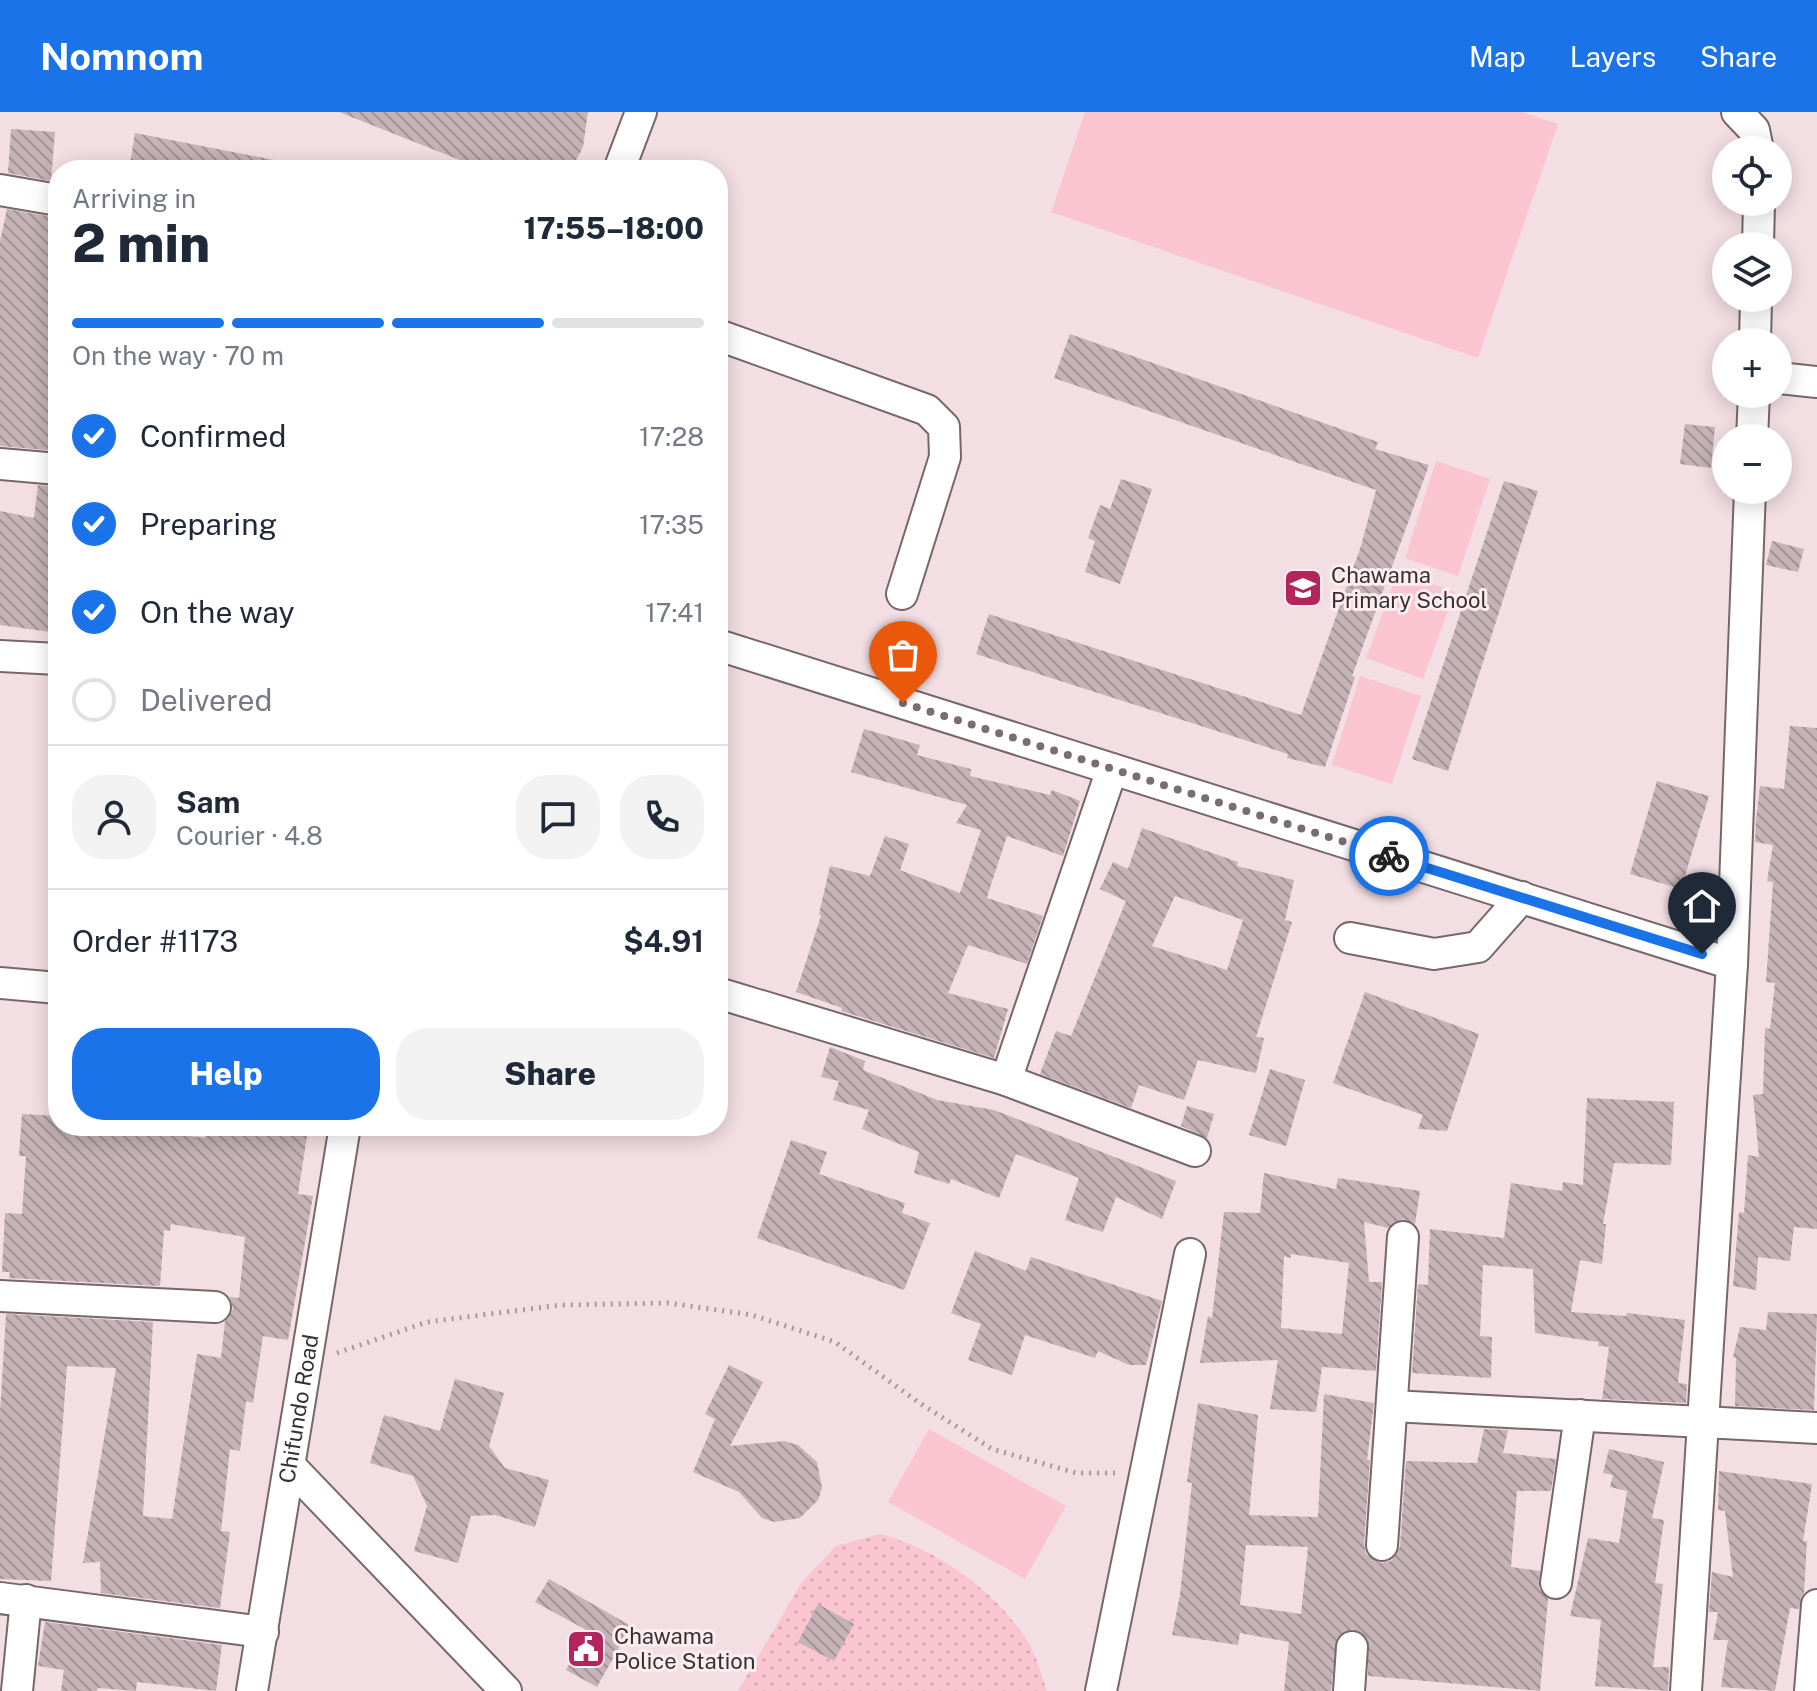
<!DOCTYPE html>
<meta charset="utf-8">
<style>
:root{--surface:#fff;--page:#f2f2f3;--text:#1f2937;--muted:#747a83;--line:#e0e1e3;--accent:#1a73e8}
body{margin:0;font-family:"Public Sans",sans-serif;background:var(--page);color:var(--text);height:100vh;display:flex;flex-direction:column;font-size:30px;white-space:nowrap}
*{box-sizing:border-box;margin:0}
p{font-size:26px;color:var(--muted)}
.icon{flex:none;width:44px;height:44px;fill:none;stroke:currentColor;stroke-width:2;stroke-linecap:round;stroke-linejoin:round}
.map{position:relative;flex:1;overflow:hidden}
.panel{position:absolute;left:48px;top:48px;width:680px;height:976px;display:flex;flex-direction:column;background:var(--surface);border-radius:32px;box-shadow:0 4px 20px #0003}
.panel>*{flex:none}
.fabs{position:absolute;left:1712px;top:24px;display:grid;gap:16px}
.fabs a{display:grid;place-items:center;width:80px;height:80px;border-radius:50%;background:var(--surface);box-shadow:0 4px 20px #0003;font-size:40px}
.pin{position:absolute;display:grid;place-items:center;width:68px;height:68px;color:#fff;margin:-82px -34px;border-radius:50% 50% 50% 0;rotate:-45deg;box-shadow:0 0 8px #0007}
.pin .icon{rotate:45deg}
.courier{position:absolute;display:grid;place-items:center;width:80px;height:80px;margin:-40px;border:6px solid #1a73e8;border-radius:50%;background:#fff;color:#222;box-shadow:0 2px 10px #0007}
.summary em{font-style:normal;font-weight:800}
.summary div{display:flex;flex-direction:column-reverse}
.summary{display:flex;align-items:center;justify-content:space-between;height:136px;padding:0 24px}
h1{font-size:52px;font-weight:800;line-height:60px}
.bar{display:grid;grid-template-columns:repeat(4,1fr);gap:12px 8px;align-content:center;height:96px;padding:0 24px}
.bar i{height:10px;border-radius:6px;background:var(--line)}
.bar .active{background:var(--accent)}
.bar p{grid-column:span 4}
.line{display:flex;align-items:center;gap:20px;padding:0 24px;border-top:2px solid var(--line)}
.line div{flex:1}
.round{display:grid;place-items:center;flex:none;width:84px;height:84px;border-radius:32px;background:var(--page)}
ol{padding:0 24px;list-style:none}
li{display:flex;align-items:center;gap:24px;height:88px}
li p{margin-inline-start:auto}
li .icon{padding:8px;border-radius:50%;background:var(--accent);color:#fff;stroke-width:4}
li:last-child{color:var(--muted)}
li i{width:44px;height:44px;border:4px solid var(--line);border-radius:50%}
.button{display:flex;gap:16px;margin-top:auto;padding:16px 24px}
.button a{flex:1;height:92px;border-radius:32px;background:var(--accent);color:#fff;font-size:32px;font-weight:800;line-height:92px;text-align:center}
.button a+a{background:var(--page);color:var(--text)}
header{display:flex;align-items:center;gap:48px;box-sizing:border-box;height:112px;padding:0 40px;background:var(--accent);color:#fff}
header strong{font-size:38px}
nav{display:flex;gap:44px;margin-inline-start:auto;font-size:28px}
.map>svg:first-child{display:block}
.grass{fill:#fac4d0}
.garden{fill:url(#garden-dots)}
.building{fill:url(#building-back-hatch);fill-rule:evenodd}
.lines{fill:none;stroke-linecap:round;stroke-linejoin:round}
.minor-casing{stroke:#77676a;stroke-width:34}
.path{stroke:#a7989b;stroke-width:5;stroke-dasharray:2 6;stroke-linecap:butt}
.minor{stroke:#fff;stroke-width:30}
.done{stroke:#796d70;stroke-width:8;stroke-dasharray:0 14.4}
.route{stroke:#1a73e8;stroke-width:10}
.labels{text-anchor:middle;stroke-width:6;stroke-linejoin:round;paint-order:stroke}
.poi-label{font-size:22px;fill:#373032;stroke:#fdedf1;text-anchor:start}
.street-label{font-size:22px;fill:#373032;stroke:#fdedf1}
</style>
<header>
<strong>Nomnom</strong>
<nav><a>Map</a><a>Layers</a><a>Share</a></nav>
</header>
<div class="map">
<svg width="1817" height="1579" viewBox="0 0 1817 1579">
<defs>
<pattern id="garden-dots" width="8" height="8" patternUnits="userSpaceOnUse" patternTransform="scale(2)"><rect width="8" height="8" fill="#fac4d0"/><path d="M2 2h.1M6 6h.1" fill="none" stroke="#d7a9b3" stroke-width="1.8" stroke-linecap="round"/></pattern>
<pattern id="building-back-hatch" width="6" height="6" patternUnits="userSpaceOnUse" patternTransform="scale(2)"><rect width="6" height="6" fill="#c5b3b7"/><path d="M-1 5l2 2M0 0l6 6M5-1l2 2" fill="none" stroke="#a19295"/></pattern>
</defs>
<rect width="100%" height="100%" fill="#f3dfe3"/>
<path class="grass" d="M1085,0H1522L1558,12L1478,246L1051,100Z
M1436,349L1490,367L1458,464L1405,446Z
M1398,459L1455,480L1423,567L1366,546Z
M1360,564L1421,584L1392,672L1332,653Z
M929,1317L1066,1394L1025,1467L888,1390Z"/>
<path class="garden" d="M880,1422C937,1437 994,1478 1027,1528C1036,1542 1041,1563 1047,1579H738L802,1470L836,1434Z"/>
<path class="building" d="M339,0H588L583,35L571,58H485Z
M11,17L55,20L51,69L8,61Z
M135,21L274,48L273,58H129Z
M7,97L58,106V339L0,334V129Z
M1070,222L1378,330L1375,337L1429,353L1352,564L1355,565L1325,655L1287,646L1288,642L976,542L989,502L1301,603L1361,434L1376,378L1054,266Z
M1685,312L1715,315L1711,356L1680,352Z
M1121,367L1152,377L1120,472L1085,460L1095,429L1088,426L1100,393L1110,397Z
M1504,369L1538,379L1448,659L1412,647Z
M38,373L58,375V521L0,513V399L34,406Z
M1772,429L1804,437L1798,460L1766,453Z
M1790,614L1817,616V1117L1794,1115L1790,1149L1758,1145L1756,1178L1733,1174L1739,1100L1744,1101L1748,1043L1759,1045L1753,983L1763,982L1765,916L1770,917L1775,871L1766,870L1773,770L1767,769L1773,733L1755,730L1756,708L1760,674L1784,677Z
M864,617L920,633L917,643L971,657L970,664L1050,683L1052,678L1080,689L1063,744L1007,724L988,782L987,786L1043,804L1027,852L968,833L948,881L1008,897L994,946L841,899L842,896L796,880L821,804L819,802L830,754L870,764L885,724L909,732L900,758L960,781L981,718L956,711L967,693L851,660Z
M1657,669L1709,684L1681,777L1630,762Z
M1142,716L1238,750L1237,754L1294,768L1285,808L1292,810L1256,925L1264,926L1256,961L1198,948L1184,988L1139,973L1131,996L1040,962L1056,919L1071,924L1126,789L1100,777L1113,750L1128,757ZM1175,784L1243,808L1227,858L1152,834Z
M1365,880L1479,922L1447,1019L1418,1017L1423,1003L1333,971Z
M830,935L865,949L863,958L937,988L994,998L1176,1069L1162,1107L1116,1085L1103,1120L1065,1108L1079,1066L1016,1042L999,1086L951,1067L949,1072L914,1061L919,1040L862,1017L869,998L833,988L839,969L821,965Z
M1270,957L1305,968L1286,1034L1249,1023Z
M1587,986L1674,990L1671,1053L1614,1051L1603,1112H1606L1602,1152L1580,1148L1571,1200L1626,1204L1627,1201L1685,1208L1678,1271L1687,1272L1686,1291L1602,1287L1609,1235L1598,1234L1599,1230L1535,1221L1533,1157L1483,1153L1480,1224L1492,1225L1491,1266L1412,1261L1418,1172L1428,1173L1430,1117L1504,1126L1511,1071L1562,1079L1563,1070L1583,1073Z
M1187,994L1214,1002L1207,1026L1181,1014Z
M22,1002L58,1004V1014H108L205,1026L207,1014H241L307,1024L298,1082L313,1084L288,1228L263,1224L253,1291L246,1289L240,1339L230,1337L221,1419L230,1420L220,1496L227,1497L101,1481L100,1450L83,1451L116,1256L67,1254L51,1469L0,1467V1301L6,1202L153,1210L143,1404L172,1407L197,1242L221,1246L225,1209L233,1197L230,1185L239,1186L245,1125L171,1112L170,1119L164,1118L160,1174L9,1166L10,1160H2L5,1101L22,1102L26,1044H19Z
M791,1028L827,1040L819,1062L905,1091L902,1101L930,1111L904,1178L757,1126Z
M1264,1061L1336,1077L1338,1066L1420,1079L1415,1112L1403,1107L1388,1116L1364,1110L1369,1170H1382L1376,1259L1322,1255L1316,1300L1270,1297L1278,1248L1200,1251L1208,1204L1212,1206L1224,1100L1260,1101ZM1291,1142L1349,1151L1342,1222L1281,1216L1284,1144L1291,1146Z
M975,1139L1026,1159L1031,1145L1162,1189L1146,1253H1129L1098,1239L1095,1246L1025,1223L1012,1263L968,1248L981,1212L951,1201Z
M1768,1200L1817,1202L1814,1298L1735,1294L1736,1246L1733,1245L1740,1215L1766,1218Z
M729,1253L763,1270L730,1334L784,1329L798,1333L817,1350L822,1376L818,1388L800,1406L774,1410L762,1406L739,1380L693,1360L715,1307L705,1302Z
M455,1267L504,1281L489,1334L505,1356L549,1368L535,1415L495,1403L471,1404L458,1451L414,1439L427,1394L413,1364L370,1351L384,1303L440,1319Z
M1324,1282L1374,1291L1367,1348H1370L1364,1432L1366,1442L1380,1451L1391,1449L1400,1435L1406,1349L1477,1351L1484,1317L1508,1318L1503,1341L1556,1347L1551,1379H1517L1511,1455L1540,1459L1539,1477L1548,1487L1540,1579L1368,1564V1528L1352,1517L1337,1526L1331,1579H1284L1289,1530L1240,1521L1238,1533L1172,1523L1180,1483L1192,1371L1187,1370L1198,1291L1258,1303L1249,1403L1318,1405ZM1246,1433L1308,1435L1301,1502L1240,1493Z
M1609,1337L1664,1350L1652,1406L1664,1408L1655,1471L1663,1472L1653,1555H1669L1668,1579L1595,1574L1601,1508L1570,1504L1588,1426L1619,1431L1627,1379L1610,1375L1613,1363L1603,1361Z
M1719,1359L1812,1372L1803,1429H1807L1804,1481L1799,1497L1790,1496L1775,1579L1721,1575L1728,1528H1713L1718,1500H1709L1712,1460L1733,1465L1725,1399L1718,1398Z
M549,1467L631,1514L597,1575L566,1558L588,1519L535,1490Z
M818,1492L854,1512L834,1549L798,1530Z
M45,1510L222,1533L216,1579L137,1570L136,1579L98,1576L97,1579H61L64,1558L38,1554Z"/>
<g class="lines">
<defs>
<g id="minor">
<path d="M1737,0L1754,18L1758,38"/>
<path d="M619,58L641,0"/>
<path d="M0,78L58,88"/>
<path d="M1758,134L1759,90"/>
<path d="M718,223L927,298L944,315L945,345L902,482"/>
<path d="M1755,230L1756,186"/>
<path d="M1778,266L1817,270"/>
<path d="M1752,326L1754,282"/>
<path d="M0,352L58,357"/>
<path d="M718,533L1732,852"/>
<path d="M0,544L58,547"/>
<path d="M1350,826L1434,842L1478,835L1522,785"/>
<path d="M0,871L58,876"/>
<path d="M718,881L1006,968L1195,1039"/>
<path d="M1006,968L1112,657"/>
<path d="M0,1184L215,1195"/>
<path d="M1392,1294L1817,1316"/>
<path d="M290,1354L506,1579"/>
<path d="M1382,1433L1403,1125"/>
<path d="M1556,1471L1580,1303"/>
<path d="M0,1486L263,1520"/>
<path d="M17,1579L26,1488"/>
<path id="s1" d="M252,1579L345,1014"/>
<path d="M1101,1579L1190,1142"/>
<path d="M1349,1579L1352,1535"/>
<path d="M1686,1579L1732,852L1750,378"/>
<path d="M1810,1579L1817,1493"/>
</g>
</defs>
<use href="#minor" class="minor-casing"/>
<path class="path" d="M337,1241L427,1210L561,1193L668,1191L752,1203L835,1230L918,1290L992,1337L1076,1361H1115"/>
<use href="#minor" class="minor"/>
</g>
<g class="lines">
<path class="done" d="M903,591L1389,744"/>
<path class="route" d="M1389,744L1702,842"/>
</g>
<defs>
<symbol id="school-square" viewBox="-11 -11 22 22"><rect x="-9" y="-9" width="18" height="18" rx="4" fill="#b3255c" stroke="#fdedf1"/><path d="M0-5L7-2L0 1L-7-2ZM-4 1L0 2.5L4 1V4Q0 6-4 4Z" fill="#fff"/></symbol>
<symbol id="civic-square" viewBox="-11 -11 22 22"><rect x="-9" y="-9" width="18" height="18" rx="4" fill="#b3255c" stroke="#fdedf1"/><path d="M-.6-6.5H3V-4.5H.6V-3L4-1V1h2V6H-6V1h2V-1L-.6-3ZM-1.2 2.5V6h2.4V2.5Z" fill="#fff"/></symbol>
</defs>
<g fill-rule="evenodd">
<use href="#school-square" x="1281" y="454" width="44" height="44"/>
<use href="#civic-square" x="564" y="1515" width="44" height="44"/>
</g>
<g class="labels">
<g class="poi-label">
<text x="1331" y="471">Chawama<tspan x="1331" dy="25">Primary School</tspan></text>
<text x="614" y="1532">Chawama<tspan x="614" dy="25">Police Station</tspan></text>
</g>
<g class="street-label">
<text dy="8" stroke="none"><textPath href="#s1" startOffset="286">Chifundo Road</textPath></text>
</g>
</g>
</svg>
<div class="fabs">
<a><svg class="icon" aria-label="locate" viewBox="0 0 24 24"><circle cx="12" cy="12" r="6"/><path d="M12 2v4M12 18v4M2 12h4M18 12h4"/></svg></a>
<a><svg class="icon" aria-label="layers" viewBox="0 0 24 24"><path d="M12 4l9 5-9 5-9-5zM3 14l9 5 9-5"/></svg></a>
<a>+</a>
<a>−</a>
</div>
<div class="pin" style="left:903px;top:591px;background:#ea580c"><svg class="icon" aria-label="bag" viewBox="0 0 24 24"><path d="M5 8h14l-1 12H6zM9 8a3 3 0 0 1 6 0"/></svg></div>
<div class="pin" style="left:1702px;top:842px;background:#1f2937"><svg class="icon" aria-label="home" viewBox="0 0 24 24"><path d="M3 11l9-7 9 7M6 9v11h12V9"/></svg></div>
<div class="courier" style="left:1389px;top:744px"><svg class="icon" aria-label="bike" viewBox="0 0 24 24"><circle cx="6" cy="16" r="4"/><circle cx="18" cy="16" r="4"/><path d="M6 16l4-8h5l3 8M10 8l3 8H6M13 5h3"/></svg></div>
<section class="panel">
<div class="summary"><div><h1>2 min</h1><p>Arriving in</p></div><em>17:55–18:00</em></div>
<div class="bar"><i class="active"></i><i class="active"></i><i class="active"></i><i></i><p>On the way · 70 m</p></div>
<ol>
<li><svg class="icon" aria-label="check" viewBox="0 0 24 24"><path d="M5 12l5 5 9-10"/></svg>Confirmed<p>17:28</p></li>
<li><svg class="icon" aria-label="check" viewBox="0 0 24 24"><path d="M5 12l5 5 9-10"/></svg>Preparing<p>17:35</p></li>
<li><svg class="icon" aria-label="check" viewBox="0 0 24 24"><path d="M5 12l5 5 9-10"/></svg>On the way<p>17:41</p></li>
<li><i></i>Delivered</li>
</ol>
<div class="line" style="height:144px"><a class="round"><svg class="icon" aria-label="person" viewBox="0 0 24 24"><circle cx="12" cy="8" r="4"/><path d="M4 21q1-7 8-7t8 7"/></svg></a><div><b>Sam</b><p>Courier · 4.8</p></div><a class="round"><svg class="icon" aria-label="chat" viewBox="0 0 24 24"><path d="M4 5h16v11H9l-5 4z"/></svg></a><a class="round"><svg class="icon" aria-label="phone" viewBox="0 0 24 24"><path d="M5 4h4l2 5-3 2q2 4 5 5l2-3 5 2v4C11 20 4 13 5 4z"/></svg></a></div>
<div class="line" style="height:104px"><div>Order #1173</div><b>$4.91</b></div>
<div class="button"><a>Help</a><a>Share</a></div>
</section>
</div>
